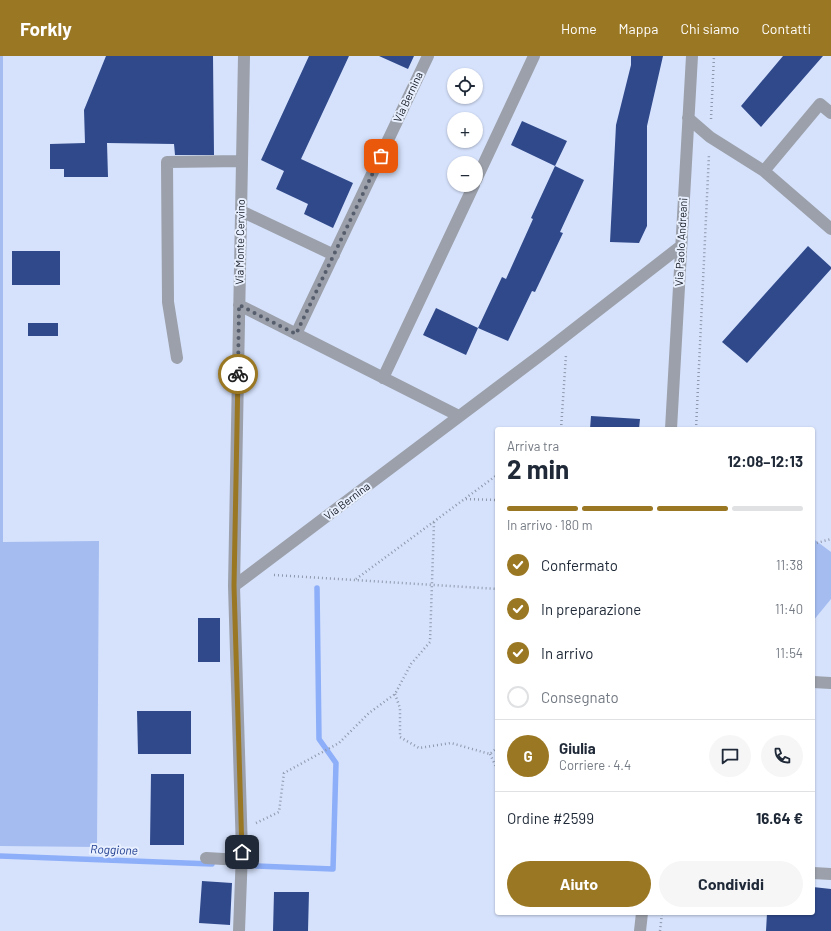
<!DOCTYPE html>
<html lang="it">
<meta charset="utf-8">
<style>
:root{--surface:#fff;--page:#f6f6f7;--text:#1f2937;--muted:#747a83;--line:#e0e1e3;--accent:#9a7722}
body{margin:0;font-family:Barlow,sans-serif;background:var(--page);color:var(--text);height:100vh;display:flex;flex-direction:column;font-size:15px;white-space:nowrap}
*{box-sizing:border-box;margin:0}
p{font-size:13px;color:var(--muted)}
.icon{flex:none;width:22px;height:22px;fill:none;stroke:currentColor;stroke-width:2;stroke-linecap:round;stroke-linejoin:round}
.map{position:relative;flex:1;overflow:hidden}
.details{position:absolute;left:495px;top:371px;width:320px;height:488px;display:flex;flex-direction:column;background:var(--surface);border-radius:4px;box-shadow:0 1px 3px #0004}
.details>*{flex:none}
.fabs{position:absolute;left:447px;top:12px;display:grid;gap:8px}
.fabs a{display:grid;place-items:center;width:36px;height:36px;border-radius:50%;background:var(--surface);box-shadow:0 1px 3px #0004;font-size:20px}
.pin{position:absolute;display:grid;place-items:center;width:34px;height:34px;color:#fff;margin:-17px;border-radius:8px;box-shadow:0 2px 6px #0006}
.courier{position:absolute;display:grid;place-items:center;width:40px;height:40px;margin:-20px;border:3px solid #9a7722;border-radius:50%;background:#fff;color:#222;box-shadow:0 1px 5px #0007}
.head em{font-style:normal;font-weight:700}
.head div{display:flex;flex-direction:column-reverse}
.head{display:flex;align-items:center;justify-content:space-between;height:68px;padding:0 12px}
h1{font-size:26px;font-weight:700;line-height:30px}
.bar{display:grid;grid-template-columns:repeat(4,1fr);gap:6px 4px;align-content:center;height:48px;padding:0 12px}
.bar i{height:5px;border-radius:3px;background:var(--line)}
.bar .on{background:var(--accent)}
.bar p{grid-column:span 4}
.line{display:flex;align-items:center;gap:10px;padding:0 12px;border-top:1px solid var(--line)}
.line div{flex:1}
.round{display:grid;place-items:center;flex:none;width:42px;height:42px;border-radius:21px;background:var(--page)}
ol{padding:0 12px;list-style:none}
li{display:flex;align-items:center;gap:12px;height:44px}
li p{margin-inline-start:auto}
li .icon{padding:4px;border-radius:50%;background:var(--accent);color:#fff;stroke-width:4}
li:last-child{color:var(--muted)}
li i{width:22px;height:22px;border:2px solid var(--line);border-radius:50%}
.button{display:flex;gap:8px;margin-top:auto;padding:8px 12px}
.button a{flex:1;height:46px;border-radius:24px;background:var(--accent);color:#fff;font-size:16px;font-weight:700;line-height:46px;text-align:center}
.button a+a{background:var(--page);color:var(--text)}
header{display:flex;align-items:center;gap:24px;box-sizing:border-box;height:56px;padding:0 20px;background:var(--accent);color:#fff}
header strong{font-size:19px}
nav{display:flex;gap:22px;margin-inline-start:auto;font-size:14px}
.map>svg:first-child{display:block}
.green{fill:#a4bcf0}
.lines{fill:none;stroke-linecap:round;stroke-linejoin:round}
.stream{stroke:#8daef8;stroke-width:5.5}
.building{fill:#2f498b}
.path{stroke:#8e97ab;stroke-width:2.5;stroke-dasharray:1 3;stroke-linecap:butt}
.minor{stroke:#9ba0aa;stroke-width:12}
.done{stroke:#565d6c;stroke-width:4;stroke-dasharray:0 7.2}
.route{stroke:#9a7722;stroke-width:5}
.labels{text-anchor:middle;stroke-width:4;stroke-linejoin:round;paint-order:stroke}
.street-label{font-size:11px;fill:#11151e;stroke:#e8f0ff}
.water-label{font-size:12px;font-style:italic;fill:#1c3a8d;stroke:#e8f0ff}
</style>
<header>
<strong>Forkly</strong>
<nav><a>Home</a><a>Mappa</a><a>Chi siamo</a><a>Contatti</a></nav>
</header>
<div class="map">
<svg width="831" height="875" viewBox="0 0 831 875">
<rect width="100%" height="100%" fill="#d6e2fc"/>
<path class="green" d="M0,0H3V486L99,485L97,791L0,790Z
M815,484L831,496V543L813,565V486Z"/>
<g class="lines">
<path class="stream" d="M0,800L212,808
M256,810L333,813L336,707L319,683L317,532"/>
</g>
<path class="building" d="M106,0H213L214,99H175L174,88L107,87L108,121H64V113H50V88L85,87L84,54Z
M309,0H349L301,103L353,127L333,172L304,158L308,148L276,133L284,115L261,104Z
M379,0H414L408,13Z
M631,0H663L647,70V170L639,187L610,186L616,69L631,9Z
M783,0H823L761,71L741,50Z
M522,65L567,85L555,110L511,89Z
M555,110L584,124L560,176L563,177L535,236L532,235L508,285L478,272L502,221L506,223L533,163L531,162Z
M808,190L831,211V213L747,307L722,286Z
M12,195H60V229H12Z
M436,252L478,272L466,299L423,279Z
M28,267H58V280H28Z
M591,360L640,363L639,373H590Z
M198,562H220V606H198Z
M137,655H191V698H138Z
M151,718H184V789H150Z
M202,825L232,827L230,869L199,867Z
M813,831L831,833V875H766L767,857H813Z
M274,836H309L308,875H273Z"/>
<g class="lines">
<path class="path" d="M711,63L714,0
M561,373L566,299
M696,373L709,98
M466,443L497,444
M813,488L831,483
M274,519L497,533
M356,523L497,419
M395,638L400,652V681L419,692L451,687L490,698L497,692
M490,698L497,713
M256,767L279,756L284,717L339,687L369,657L395,638L411,608L430,586L434,466
M660,875L662,857"/>
<path class="minor" d="M688,62L710,81L764,115L831,173
M764,115L820,48L831,57
M476,124L534,0
M241,155L334,199
M239,249L459,360
M296,278L428,0
M177,302L168,246L167,106L242,105
M383,322L474,129
M671,373L692,0
M234,530L546,295L681,190
M813,626L831,627
M206,802L241,804
M813,817L831,818
M239,875L242,796L234,530L244,0
M640,875L642,857"/>
</g>
<g class="lines">
<path class="done" d="M238,318L239,249L296,278L381,100"/>
<path class="route" d="M238,318L234,530L242,796"/>
</g>
<g class="labels">
<g class="street-label">
<text transform="translate(408 41) rotate(-65)" y="4">Via Bernina</text>
<text transform="translate(240 186) rotate(-89)" y="4">Via Monte Cervino</text>
<text transform="translate(681 186) rotate(-87)" y="4">Via Paolo Andreani</text>
<text transform="translate(347 445) rotate(-37)" y="4">Via Bernina</text>
</g>
<g class="water-label">
<text transform="translate(114 794) rotate(2)" y="4">Roggione</text>
</g>
</g>
</svg>
<div class="fabs">
<a><svg class="icon" aria-label="locate" viewBox="0 0 24 24"><circle cx="12" cy="12" r="6"/><path d="M12 2v4M12 18v4M2 12h4M18 12h4"/></svg></a>
<a>+</a>
<a>−</a>
</div>
<div class="pin" style="left:381px;top:100px;background:#ea580c"><svg class="icon" aria-label="bag" viewBox="0 0 24 24"><path d="M5 8h14l-1 12H6zM9 8a3 3 0 0 1 6 0"/></svg></div>
<div class="pin" style="left:242px;top:796px;background:#1f2937"><svg class="icon" aria-label="home" viewBox="0 0 24 24"><path d="M3 11l9-7 9 7M6 9v11h12V9"/></svg></div>
<div class="courier" style="left:238px;top:318px"><svg class="icon" aria-label="bike" viewBox="0 0 24 24"><circle cx="6" cy="16" r="4"/><circle cx="18" cy="16" r="4"/><path d="M6 16l4-8h5l3 8M10 8l3 8H6M13 5h3"/></svg></div>
<section class="details">
<div class="head"><div><h1>2 min</h1><p>Arriva tra</p></div><em>12:08–12:13</em></div>
<div class="bar"><i class="on"></i><i class="on"></i><i class="on"></i><i></i><p>In arrivo · 180 m</p></div>
<ol>
<li><svg class="icon" aria-label="check" viewBox="0 0 24 24"><path d="M5 12l5 5 9-10"/></svg>Confermato<p>11:38</p></li>
<li><svg class="icon" aria-label="check" viewBox="0 0 24 24"><path d="M5 12l5 5 9-10"/></svg>In preparazione<p>11:40</p></li>
<li><svg class="icon" aria-label="check" viewBox="0 0 24 24"><path d="M5 12l5 5 9-10"/></svg>In arrivo<p>11:54</p></li>
<li><i></i>Consegnato</li>
</ol>
<div class="line" style="height:72px"><b class="round" style="background:var(--accent);color:#fff">G</b><div><b>Giulia</b><p>Corriere · 4.4</p></div><a class="round"><svg class="icon" aria-label="chat" viewBox="0 0 24 24"><path d="M4 5h16v11H9l-5 4z"/></svg></a><a class="round"><svg class="icon" aria-label="phone" viewBox="0 0 24 24"><path d="M5 4h4l2 5-3 2q2 4 5 5l2-3 5 2v4C11 20 4 13 5 4z"/></svg></a></div>
<div class="line" style="height:52px"><div>Ordine #2599</div><b>16.64 €</b></div>
<div class="button"><a>Aiuto</a><a>Condividi</a></div>
</section>
</div>
